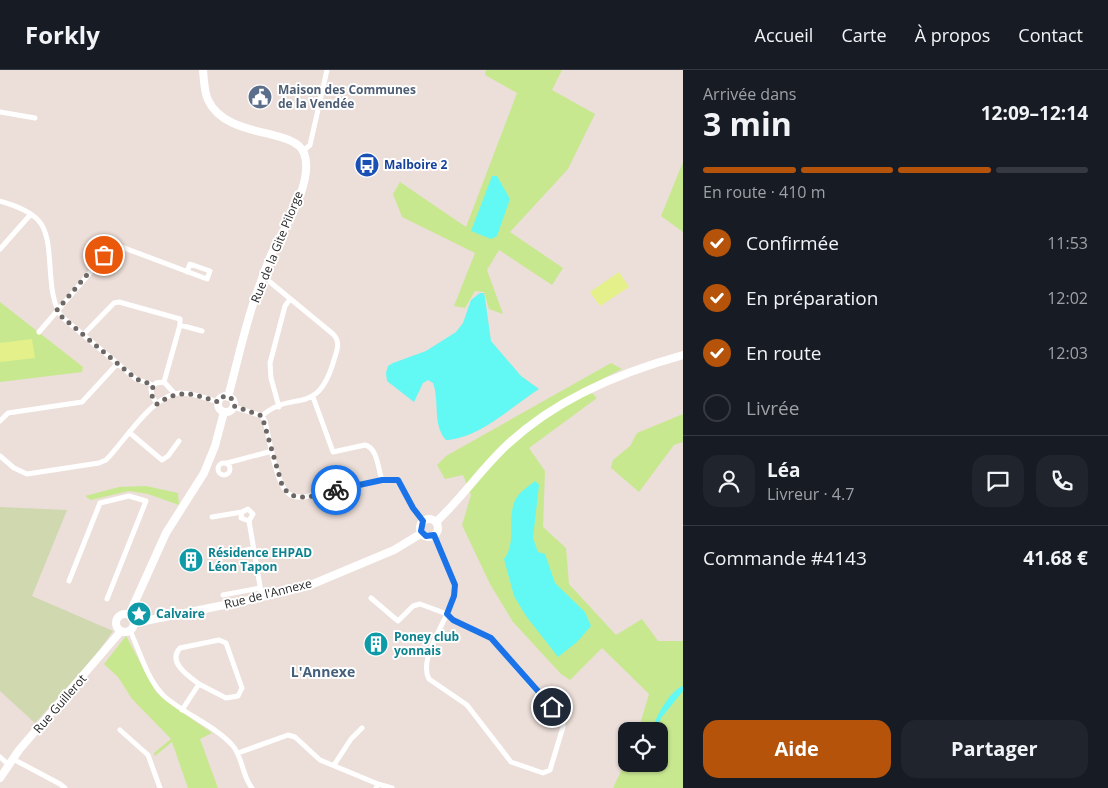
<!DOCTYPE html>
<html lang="fr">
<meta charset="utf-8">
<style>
:root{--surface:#171b24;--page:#20242c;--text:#f1f3f6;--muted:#9ea1a6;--line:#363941;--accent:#b45309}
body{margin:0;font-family:"Open Sans",sans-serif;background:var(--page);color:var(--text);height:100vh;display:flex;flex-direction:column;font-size:19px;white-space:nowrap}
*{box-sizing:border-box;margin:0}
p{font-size:16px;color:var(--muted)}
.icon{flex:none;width:28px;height:28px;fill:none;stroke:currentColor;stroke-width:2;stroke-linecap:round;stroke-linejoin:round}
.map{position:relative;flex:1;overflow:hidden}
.sheet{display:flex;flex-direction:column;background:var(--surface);width:425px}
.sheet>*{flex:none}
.fabs{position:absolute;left:618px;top:652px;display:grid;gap:10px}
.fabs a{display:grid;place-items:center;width:50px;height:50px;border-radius:10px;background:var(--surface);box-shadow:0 1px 4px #0004;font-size:25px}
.pin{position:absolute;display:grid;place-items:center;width:42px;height:42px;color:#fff;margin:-21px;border:2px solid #fff;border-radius:50%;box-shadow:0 1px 5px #0007}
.courier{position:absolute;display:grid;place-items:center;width:50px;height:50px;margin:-25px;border:4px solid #1a73e8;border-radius:50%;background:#fff;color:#222;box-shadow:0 1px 6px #0007}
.summary em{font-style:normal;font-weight:700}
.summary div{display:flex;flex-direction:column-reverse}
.summary{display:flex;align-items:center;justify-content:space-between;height:85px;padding:0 20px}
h1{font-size:32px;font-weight:700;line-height:38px}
.bar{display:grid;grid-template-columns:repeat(4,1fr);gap:8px 5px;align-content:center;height:60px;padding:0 20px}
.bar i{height:6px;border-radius:4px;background:var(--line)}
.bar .active{background:var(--accent)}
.bar p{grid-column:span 4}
.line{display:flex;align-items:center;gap:12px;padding:0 20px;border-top:1px solid var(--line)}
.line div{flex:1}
.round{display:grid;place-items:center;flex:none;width:52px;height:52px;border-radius:15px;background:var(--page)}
ol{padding:0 20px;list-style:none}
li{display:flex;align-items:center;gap:15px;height:55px}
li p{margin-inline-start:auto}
li .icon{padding:5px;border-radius:50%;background:var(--accent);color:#fff;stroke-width:4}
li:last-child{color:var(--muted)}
li i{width:28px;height:28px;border:2px solid var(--line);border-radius:50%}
.button{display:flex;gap:10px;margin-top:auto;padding:10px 20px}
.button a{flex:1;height:58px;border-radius:15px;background:var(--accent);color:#fff;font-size:20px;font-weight:700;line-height:58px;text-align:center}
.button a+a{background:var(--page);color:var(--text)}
header{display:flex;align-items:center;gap:30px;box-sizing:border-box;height:70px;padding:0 25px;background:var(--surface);border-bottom:1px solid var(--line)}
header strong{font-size:24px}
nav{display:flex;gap:28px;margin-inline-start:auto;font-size:18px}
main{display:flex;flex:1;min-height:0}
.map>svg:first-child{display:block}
.green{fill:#c8e890}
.cemetery{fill:#cfd8ae}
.pitch{fill:#e4f08a}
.water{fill:#62f8f3}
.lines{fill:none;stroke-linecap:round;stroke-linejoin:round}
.street{stroke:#fff;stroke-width:5}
.secondary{stroke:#fff;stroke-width:8}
.done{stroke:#6d6866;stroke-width:5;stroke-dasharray:0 9}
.route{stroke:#1a73e8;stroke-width:6}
.labels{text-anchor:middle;stroke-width:4;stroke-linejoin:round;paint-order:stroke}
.service-label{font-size:12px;font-weight:bold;fill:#4e5e75;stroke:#fff;text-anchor:start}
.transit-label{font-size:12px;font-weight:bold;fill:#164399;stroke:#fff;text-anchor:start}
.street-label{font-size:12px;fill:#282828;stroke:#fff}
.culture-label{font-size:12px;font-weight:bold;fill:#0d838f;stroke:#fff;text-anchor:start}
.neighbourhood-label{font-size:14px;font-weight:bold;fill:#45607c;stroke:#fff}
</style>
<header>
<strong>Forkly</strong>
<nav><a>Accueil</a><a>Carte</a><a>À propos</a><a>Contact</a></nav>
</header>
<main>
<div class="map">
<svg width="683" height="718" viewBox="0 0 683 718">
<rect width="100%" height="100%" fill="#ecded8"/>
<path class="green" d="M486,0H562L552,20L595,44L568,99L510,162L563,198L552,215L499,180L487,200L503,244L489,239L484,222L475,221L465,238L454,236L475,183L402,147L393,124L400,112L466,157L517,23L485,5Z
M683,92V162L661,146Z
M0,232L83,297L82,302L0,312Z
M611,293L622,299L586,317L597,328L529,378L545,401L543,457L566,478L569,514L616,565L642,549L658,571H683V718H613L626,691V694H659V661H638L649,624L602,578L570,610L561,604L513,552L490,514L462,455L471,425L463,405L445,409L437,395L446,386Z
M683,344V372L674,375L639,422L611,398L613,390L630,376L637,363Z
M146,416L178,423L179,435L148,424L129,421L91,430L85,426L119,417Z
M126,566L156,622L173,636L212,663L200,669L218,718H188L172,672L155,686L154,683L171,669L132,629L118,607L104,594Z"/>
<path class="cemetery" d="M0,437L67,440L32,526L113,561L95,586L35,653L0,621Z"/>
<path class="pitch" d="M619,202L629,217L600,236L590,222Z
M32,269L35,288L0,292V273Z"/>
<path class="water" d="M492,106H497L510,129L497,166L491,169L471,161Z
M480,223H484L485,228L491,271L521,306L539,319C512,336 480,368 446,370C432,354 440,332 433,313L428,310L423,313L414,332L387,311L386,303L388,296L393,293L426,281L456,262L463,253L471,230Z
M535,411L539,415L533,468L538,482L545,484L555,513L585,542L591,556L577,572L558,587L526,546L514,526L504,489C518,471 505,446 517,427C521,421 529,416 535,411Z
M683,616V621L661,648L657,661H652C655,648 670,620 683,616Z"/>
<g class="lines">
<path class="street" d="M0,42L35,48
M303,81L310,75L327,0
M0,131C12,135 29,140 38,150C57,169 43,222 62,247L136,309L153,315
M0,179L31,144
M104,185L111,173L207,209L210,201L190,194L187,202
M180,255L202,261
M39,262L101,190L104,185L94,179L97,171L111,173
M84,264L114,233L119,232L180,249V255L164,312
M313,327L333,382L365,375C378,378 378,400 382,410
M157,334L152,326L151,319L156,313L164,312L175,324
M234,337L262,346L265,351C269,367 276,415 289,424C294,428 298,427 304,427L382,410H398L413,438L423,451
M279,337L271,308L270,293L285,236L290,229
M262,346C293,318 317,349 334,290C337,280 341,272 333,264L270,212
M0,351L8,343L82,332L117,294
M130,363L162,390L168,386L179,371
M0,386L14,398L27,404L99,393L106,390C125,371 152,325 180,323C193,323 206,328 218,332
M218 399a6 6 0 1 1 12 0a6 6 0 1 1-12 0Z
M227,393L272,381
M212,447L242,442
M249,451L241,448L242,442L248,439L253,444L249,451L262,528
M218,485L252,479
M69,511L100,433L129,426L146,431L107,529
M223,525L260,518
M371,528L398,551L413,536L420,534L447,544L453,550L491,568L563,652V657L550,700L543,703L511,692L467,635L429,609C416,585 456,543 455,515L433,465
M130,561C141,583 146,608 164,626C183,643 217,657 233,676C243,688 242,706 252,718
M182,640L199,614L226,628L238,626L242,618L226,573L219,570L180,578C167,592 188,606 199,614
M120,660L148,685L160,718
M238,683L288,665L295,667L320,690L378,714L376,718
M0,687L9,695
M13,689L60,714L65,718
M334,695L351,669L362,658
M378,714L392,718"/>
<path class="secondary" d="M203,0C204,10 204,21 208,30C227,70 294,57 304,83C315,111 283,160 271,185C265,199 260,214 255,228C244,260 237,294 228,327
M218 334a8 8 0 1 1 16 0a8 8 0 1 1-16 0Z
M420 458a9 9 0 1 1 18 0a9 9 0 1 1-18 0Z
M436,452C462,428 482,398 508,374C555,330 621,302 683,285
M116 553a9 9 0 1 1 18 0a9 9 0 1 1-18 0Z
M129,545L166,463L204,403L215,376L224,342
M135,553L249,530L308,516L394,480L422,463
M0,708L19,680L121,561"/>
</g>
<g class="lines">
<path class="done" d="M104,185L57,240L62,247L136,309L153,315L152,326L157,334C180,318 194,324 218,332L222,327L228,326L233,330L234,336L262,346L282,415C293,436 318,424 336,420"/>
<path class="route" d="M336,420L382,410H398L413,438L423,451L421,461L426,466L434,465L455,515L454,526L447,544L453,550L491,568L552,637"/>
</g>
<defs>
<symbol id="civic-disc" viewBox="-11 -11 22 22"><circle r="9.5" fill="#5c6f8a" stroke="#fff"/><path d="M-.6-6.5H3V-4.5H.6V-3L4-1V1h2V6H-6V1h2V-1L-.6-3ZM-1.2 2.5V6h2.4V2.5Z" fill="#fff"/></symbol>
<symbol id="bus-disc" viewBox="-11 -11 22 22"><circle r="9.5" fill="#1a4fb4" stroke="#fff"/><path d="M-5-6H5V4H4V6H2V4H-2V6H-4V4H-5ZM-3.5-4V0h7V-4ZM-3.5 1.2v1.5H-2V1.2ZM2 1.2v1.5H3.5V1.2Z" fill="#fff"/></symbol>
<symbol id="building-disc" viewBox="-11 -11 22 22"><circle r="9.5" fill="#0f9aa8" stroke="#fff"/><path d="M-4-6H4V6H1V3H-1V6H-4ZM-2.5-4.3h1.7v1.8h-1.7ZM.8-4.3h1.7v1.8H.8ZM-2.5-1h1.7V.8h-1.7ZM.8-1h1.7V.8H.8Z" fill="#fff"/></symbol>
<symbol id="sight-disc" viewBox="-11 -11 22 22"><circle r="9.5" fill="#0f9aa8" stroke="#fff"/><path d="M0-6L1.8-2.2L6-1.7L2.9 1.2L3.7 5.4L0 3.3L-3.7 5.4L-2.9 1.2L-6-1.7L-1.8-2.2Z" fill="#fff"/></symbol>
</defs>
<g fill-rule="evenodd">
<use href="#civic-disc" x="246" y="13" width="28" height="28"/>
<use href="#bus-disc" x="353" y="81" width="28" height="28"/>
<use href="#building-disc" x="177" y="476" width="28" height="28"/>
<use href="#sight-disc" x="125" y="530" width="28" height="28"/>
<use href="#building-disc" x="362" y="560" width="28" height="28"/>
</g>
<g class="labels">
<g class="service-label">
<text x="278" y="24">Maison des Communes<tspan x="278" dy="14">de la Vendée</tspan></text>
</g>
<g class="transit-label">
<text x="384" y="99">Malboire 2</text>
</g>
<g class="street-label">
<text transform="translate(277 177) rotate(-68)" y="4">Rue de la Gite Pilorge</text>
<text transform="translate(268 524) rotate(-14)" y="4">Rue de l'Annexe</text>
<text transform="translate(60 634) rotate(-49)" y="4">Rue Guillerot</text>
</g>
<g class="culture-label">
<text x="208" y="487">Résidence EHPAD<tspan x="208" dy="14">Léon Tapon</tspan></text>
<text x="156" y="548">Calvaire</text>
<text x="394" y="571">Poney club<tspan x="394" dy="14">yonnais</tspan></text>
</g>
<g class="neighbourhood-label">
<text x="323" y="607">L'Annexe</text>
</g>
</g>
</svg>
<div class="fabs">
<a><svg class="icon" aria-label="locate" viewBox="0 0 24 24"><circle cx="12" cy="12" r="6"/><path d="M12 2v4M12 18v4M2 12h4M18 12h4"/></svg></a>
</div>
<div class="pin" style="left:104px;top:185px;background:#ea580c"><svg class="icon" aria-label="bag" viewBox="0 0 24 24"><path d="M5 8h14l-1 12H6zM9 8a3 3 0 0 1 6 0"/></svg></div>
<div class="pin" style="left:552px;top:637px;background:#1f2937"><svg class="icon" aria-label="home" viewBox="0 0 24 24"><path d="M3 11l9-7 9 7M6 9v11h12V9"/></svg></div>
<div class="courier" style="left:336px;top:420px"><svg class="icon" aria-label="bike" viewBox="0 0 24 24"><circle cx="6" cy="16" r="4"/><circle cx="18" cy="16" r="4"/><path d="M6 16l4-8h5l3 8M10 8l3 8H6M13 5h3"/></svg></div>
</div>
<section class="sheet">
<div class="summary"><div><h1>3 min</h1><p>Arrivée dans</p></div><em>12:09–12:14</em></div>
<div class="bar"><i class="active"></i><i class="active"></i><i class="active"></i><i></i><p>En route · 410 m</p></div>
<ol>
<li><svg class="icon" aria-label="check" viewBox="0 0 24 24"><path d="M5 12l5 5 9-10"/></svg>Confirmée<p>11:53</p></li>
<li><svg class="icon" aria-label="check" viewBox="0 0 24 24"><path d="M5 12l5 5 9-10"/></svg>En préparation<p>12:02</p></li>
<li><svg class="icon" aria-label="check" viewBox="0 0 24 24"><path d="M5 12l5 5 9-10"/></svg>En route<p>12:03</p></li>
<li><i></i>Livrée</li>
</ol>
<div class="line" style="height:90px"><a class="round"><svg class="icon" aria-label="person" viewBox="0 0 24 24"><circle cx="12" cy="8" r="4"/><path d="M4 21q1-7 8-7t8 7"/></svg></a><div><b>Léa</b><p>Livreur · 4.7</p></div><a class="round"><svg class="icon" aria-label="chat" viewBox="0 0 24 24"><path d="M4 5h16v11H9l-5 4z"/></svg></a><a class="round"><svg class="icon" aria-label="phone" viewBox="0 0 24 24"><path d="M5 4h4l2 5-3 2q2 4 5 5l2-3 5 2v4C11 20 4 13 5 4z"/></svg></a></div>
<div class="line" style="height:65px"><div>Commande #4143</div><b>41.68 €</b></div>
<div class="button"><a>Aide</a><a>Partager</a></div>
</section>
</main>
